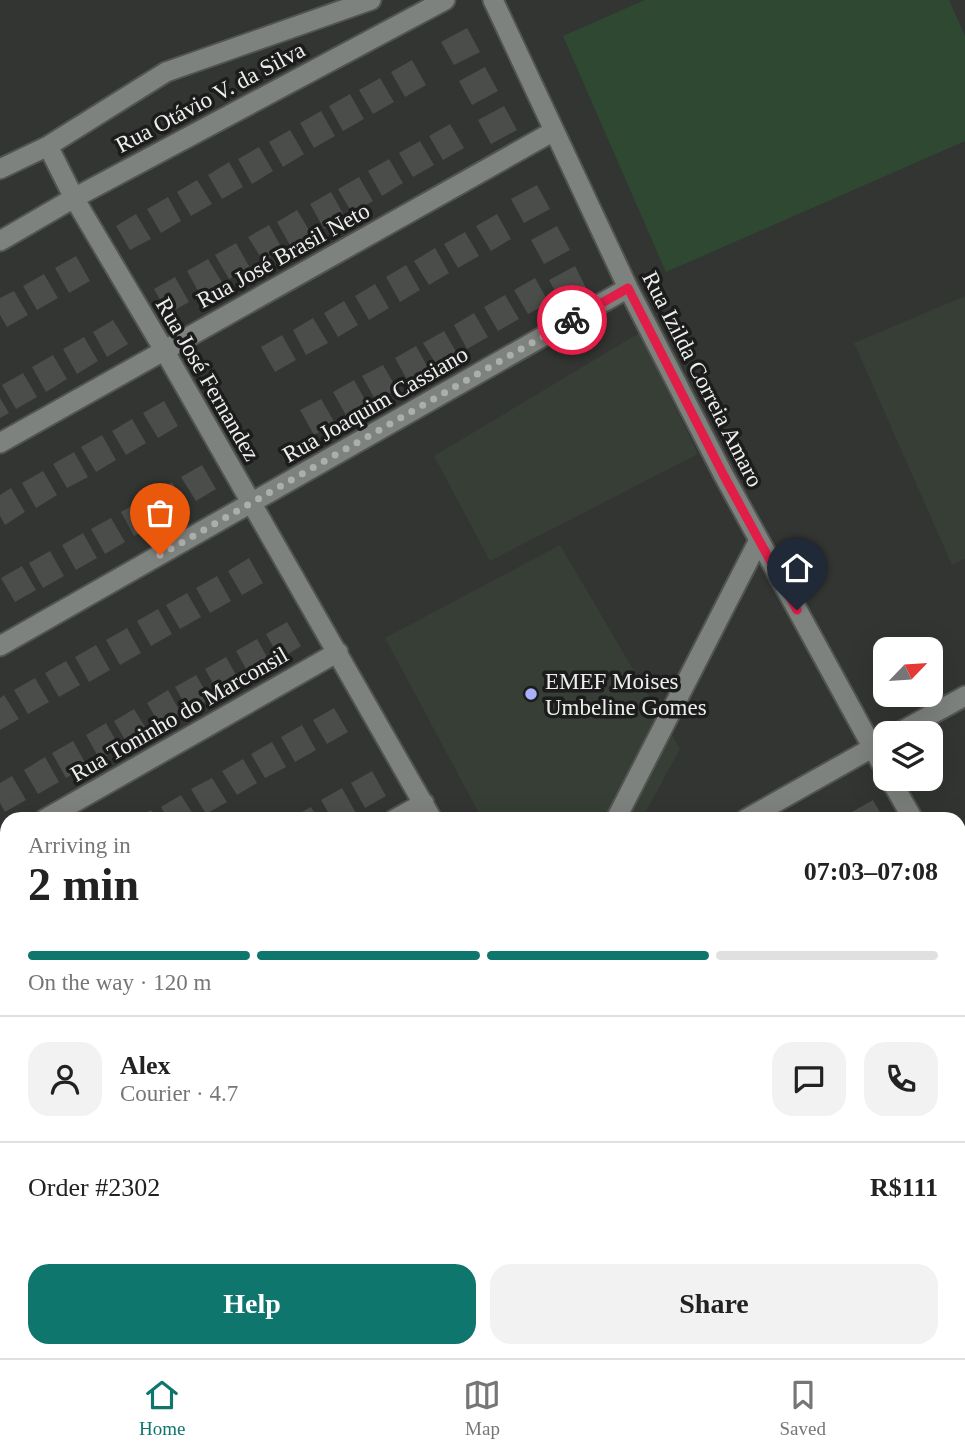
<!DOCTYPE html>
<meta charset="utf-8">
<style>
:root{--surface:#fff;--page:#f2f2f2;--text:#222;--muted:#767676;--line:#e0e0e0;--accent:#0f766e}
body{margin:0;font-family:"Times New Roman",serif;background:var(--page);color:var(--text);height:100vh;display:flex;flex-direction:column;font-size:26px;white-space:nowrap}
*{box-sizing:border-box;margin:0}
p{font-size:23px;color:var(--muted)}
.icon{flex:none;width:38px;height:38px;fill:none;stroke:currentColor;stroke-width:2;stroke-linecap:round;stroke-linejoin:round}
.map{position:relative;flex:1;overflow:hidden}
.details{position:absolute;left:0px;top:812px;width:966px;height:546px;display:flex;flex-direction:column;background:var(--surface);border-radius:21px 21px 0 0;box-shadow:0 7px 28px #0002}
.details>*{flex:none}
.needle{width:46px;rotate:65deg}
.fabs{position:absolute;left:873px;top:637px;display:grid;gap:14px}
.fabs a{display:grid;place-items:center;width:70px;height:70px;border-radius:14px;background:var(--surface);box-shadow:0 7px 28px #0002;font-size:35px}
.pin{position:absolute;display:grid;place-items:center;width:60px;height:60px;color:#fff;margin:-72px -30px;border-radius:50% 50% 50% 0;rotate:-45deg;box-shadow:0 0 7px #0007}
.pin .icon{rotate:45deg}
.courier{position:absolute;display:grid;place-items:center;width:70px;height:70px;margin:-35px;border:5px solid #e11d48;border-radius:50%;background:#fff;color:#222;box-shadow:0 2px 9px #0007}
.overview em{font-style:normal;font-weight:600}
.overview div{display:flex;flex-direction:column-reverse}
.overview{display:flex;align-items:center;justify-content:space-between;height:119px;padding:0 28px}
h1{font-size:46px;font-weight:600;line-height:52px}
.bar{display:grid;grid-template-columns:repeat(4,1fr);gap:10px 7px;align-content:center;height:84px;padding:0 28px}
.bar i{height:9px;border-radius:5px;background:var(--line)}
.bar .selected{background:var(--accent)}
.bar p{grid-column:span 4}
.line{display:flex;align-items:center;gap:18px;padding:0 28px;border-top:2px solid var(--line)}
.line div{flex:1}
.round{display:grid;place-items:center;flex:none;width:74px;height:74px;border-radius:21px;background:var(--page)}
.button{display:flex;gap:14px;margin-top:auto;padding:14px 28px}
.button a{flex:1;height:80px;border-radius:21px;background:var(--accent);color:#fff;font-size:28px;font-weight:600;line-height:80px;text-align:center}
.button a+a{background:var(--page);color:var(--text)}
.dock{display:flex;justify-content:space-around;align-items:center;height:98px;border-top:2px solid var(--line);background:var(--surface);font-size:19px;color:var(--muted)}
.dock a{display:grid;justify-items:center;gap:4px}
.dock .selected{color:var(--accent)}
.map>svg:first-child{display:block}
.built{fill:#363e36}
.green{fill:#2f4832}
.building{fill:#4a4d4a}
.lines{fill:none;stroke-linecap:round;stroke-linejoin:round}
.street-casing{stroke:#515451;stroke-width:23}
.street{stroke:#7e827e;stroke-width:19}
.done{stroke:#acaeac;stroke-width:7;stroke-dasharray:0 12.6}
.route{stroke:#e11d48;stroke-width:9}
.poi-dot{fill:#aab0fb;stroke:#1b1c1b;stroke-width:2.5}
.labels{text-anchor:middle;stroke-width:7;stroke-linejoin:round;paint-order:stroke}
.street-label{font-size:23px;fill:#edefed;stroke:#1b1c1b}
.poi-label{font-size:23px;fill:#edefed;stroke:#1b1c1b;text-anchor:start}
</style>
<div class="map">
<svg width="965" height="1358" viewBox="0 0 965 1358">
<rect width="100%" height="100%" fill="#323532"/>
<path class="built" d="M965,296V559L952,565L854,343Z
M639,333L698,454L490,561L434,456Z
M560,545L680,749L642,819H482L385,638Z"/>
<path class="green" d="M645,0H949L965,36V141L666,272L563,36Z"/>
<path class="building" d="M467,28L480,52L454,65L441,42Z
M412,60L426,85L405,97L391,72Z
M485,67L498,91L472,105L459,81Z
M380,78L394,102L373,114L359,90Z
M350,94L364,119L343,131L329,106Z
M504,106L517,130L491,144L478,120Z
M321,111L335,136L314,148L300,123Z
M450,124L464,148L443,160L429,136Z
M290,130L304,154L283,167L269,142Z
M420,141L434,165L413,177L399,153Z
M259,147L273,171L252,184L238,159Z
M389,159L403,183L382,196L368,171Z
M229,162L243,187L222,199L208,175Z
M359,177L373,201L352,213L338,189Z
M197,180L212,204L191,216L177,192Z
M537,185L550,209L524,223L511,199Z
M331,192L345,217L324,229L310,204Z
M168,197L181,221L161,233L147,209Z
M297,210L312,235L291,247L277,222Z
M136,214L151,239L130,250L116,226Z
M497,214L511,239L491,251L476,226Z
M269,225L283,250L263,261L248,237Z
M557,226L570,250L544,264L531,240Z
M465,232L479,256L458,268L444,244Z
M236,243L250,268L229,279L215,255Z
M435,248L449,273L429,285L414,261Z
M76,256L90,281L69,293L55,268Z
M208,259L223,284L201,296L187,271Z
M406,265L420,290L400,302L386,277Z
M575,266L587,290L562,304L549,280Z
M44,274L58,298L37,310L23,286Z
M175,277L189,302L168,314L154,289Z
M535,278L549,303L528,314L514,290Z
M375,284L389,308L369,320L355,296Z
M14,291L28,315L7,327L0,315V298Z
M505,295L519,319L498,331L484,307Z
M344,301L358,325L338,337L324,313Z
M474,313L488,337L467,349L454,325Z
M313,318L328,343L306,355L293,330Z
M113,320L128,344L107,357L93,332Z
M444,331L458,355L438,367L423,343Z
M282,335L296,360L275,372L261,347Z
M84,337L98,361L77,374L63,349Z
M416,346L430,371L409,383L395,358Z
M53,355L67,379L46,392L32,367Z
M383,365L397,389L376,401L362,376Z
M23,373L37,397L16,409L2,385Z
M354,380L368,405L347,417L333,392Z
M0,398L9,413L0,418Z
M321,399L335,423L314,435L300,410Z
M164,401L178,426L158,438L143,413Z
M132,419L146,443L126,455L112,431Z
M102,435L116,460L96,472L81,447Z
M74,452L88,477L67,488L53,464Z
M202,465L216,489L196,501L181,477Z
M43,471L57,495L36,508L22,483Z
M172,482L186,506L166,518L152,494Z
M11,488L25,512L5,525L0,516V495Z
M141,500L156,524L134,536L121,512Z
M111,518L125,542L105,554L91,529Z
M83,533L97,558L76,570L62,545Z
M50,551L64,576L43,588L29,563Z
M249,558L263,583L242,595L228,571Z
M22,566L36,590L15,602L1,578Z
M217,576L231,601L210,613L196,588Z
M187,593L201,617L180,629L166,605Z
M158,609L172,634L151,646L137,621Z
M287,622L301,646L280,659L266,634Z
M127,628L141,653L120,665L106,640Z
M257,639L271,664L250,676L236,651Z
M96,645L110,670L89,682L75,657Z
M226,657L240,682L219,694L205,669Z
M66,661L80,685L59,697L45,673Z
M196,675L210,699L189,712L175,687Z
M35,678L49,702L28,714L14,690Z
M168,690L182,715L161,727L147,703Z
M4,695L19,719L0,730V698Z
M334,708L348,732L327,744L313,720Z
M134,709L149,733L128,745L114,721Z
M106,723L120,748L100,760L86,735Z
M302,725L316,750L295,762L281,737Z
M73,741L87,766L66,778L52,753Z
M272,742L286,767L265,778L251,754Z
M45,757L59,782L38,794L24,770Z
M243,759L257,783L237,795L222,771Z
M372,771L386,796L365,808L351,783Z
M12,776L26,800L5,812L0,803V783Z
M212,778L227,802L206,814L191,789Z
M342,788L356,813L346,819H332L321,800Z
M181,795L196,819H168L161,807Z
M873,800L884,819H856L852,812Z
M311,807L318,819H289Z
M151,810L156,819H135Z
M965,831V858L959,848V835Z
M0,896L7,908V923L0,927Z
M959,954L965,965V981L959,985Z
M7,977V1010L2,1013L0,1009V981Z
M965,1034V1066L959,1070V1037Z
M0,1097L7,1109V1123L0,1127Z
M6,1176L7,1208L0,1212V1179Z
M959,1234L965,1244V1263L959,1266Z
M7,1286V1305L0,1293V1290Z
M965,1346V1358H958L954,1352Z
M44,1351H66L70,1358H43L40,1353Z
M75,1351H103L91,1358H79Z
M257,1351H264L268,1358H245Z
M278,1351H306L308,1355L303,1358H282Z
M408,1351H425L429,1358H402L400,1355Z
M441,1351H467L454,1358H445Z
M610,1351H625L629,1358H598Z
M637,1351H667L655,1358H641Z"/>
<g class="lines">
<defs>
<path id="street" d="M493,0L628,288L723,474L886,772
M48,146L74,198L164,350L432,819
M0,169L48,146L166,72L371,0
M0,241L74,198L445,0
M0,443L554,131
M0,646L628,288
M898,733L965,696
M890,779L913,819
M45,819L338,652
M395,819L424,803
M616,819L759,540
M746,819L886,740
M0,845L7,841
M959,900L965,911
M0,1042L7,1038
M959,1099L965,1095
M0,1242L7,1238
M959,1300L965,1297
M732,1351L736,1358
M152,1358L164,1351
M504,1358L516,1351
M858,1358L871,1351"/>
</defs>
<use href="#street" class="street-casing"/>
<use href="#street" class="street"/>
</g>
<g class="lines">
<path class="done" d="M160,555L572,320"/>
<path class="route" d="M572,320L628,288L723,474L797,610"/>
</g>
<circle class="poi-dot" cx="531" cy="694" r="7"/>
<g class="labels">
<g class="street-label">
<text transform="translate(210 97) rotate(-28)" y="8">Rua Otávio V. da Silva</text>
<text transform="translate(283 255) rotate(-29)" y="8">Rua José Brasil Neto</text>
<text transform="translate(208 379) rotate(60)" y="8">Rua José Fernandez</text>
<text transform="translate(703 379) rotate(63)" y="8">Rua Izilda Correia Amaro</text>
<text transform="translate(375 404) rotate(-30)" y="8">Rua Joaquim Cassiano</text>
<text transform="translate(179 714) rotate(-30)" y="8">Rua Toninho do Marconsil</text>
</g>
<g class="poi-label">
<text x="545" y="689">EMEF Moises<tspan x="545" dy="26">Umbeline Gomes</tspan></text>
</g>
</g>
</svg>
<div class="fabs">
<a><svg class="needle" viewBox="-14 -14 28 28"><path d="M0-13l5 13h-10z" fill="#e53935"/><path d="M0 13l5-13h-10z" fill="#767676"/></svg></a>
<a><svg class="icon" aria-label="layers" viewBox="0 0 24 24"><path d="M12 4l9 5-9 5-9-5zM3 14l9 5 9-5"/></svg></a>
</div>
<div class="pin" style="left:160px;top:555px;background:#ea580c"><svg class="icon" aria-label="bag" viewBox="0 0 24 24"><path d="M5 8h14l-1 12H6zM9 8a3 3 0 0 1 6 0"/></svg></div>
<div class="pin" style="left:797px;top:610px;background:#1f2937"><svg class="icon" aria-label="home" viewBox="0 0 24 24"><path d="M3 11l9-7 9 7M6 9v11h12V9"/></svg></div>
<div class="courier" style="left:572px;top:320px"><svg class="icon" aria-label="bike" viewBox="0 0 24 24"><circle cx="6" cy="16" r="4"/><circle cx="18" cy="16" r="4"/><path d="M6 16l4-8h5l3 8M10 8l3 8H6M13 5h3"/></svg></div>
<section class="details">
<div class="overview"><div><h1>2 min</h1><p>Arriving in</p></div><em>07:03–07:08</em></div>
<div class="bar"><i class="selected"></i><i class="selected"></i><i class="selected"></i><i></i><p>On the way · 120 m</p></div>
<div class="line" style="height:126px"><a class="round"><svg class="icon" aria-label="person" viewBox="0 0 24 24"><circle cx="12" cy="8" r="4"/><path d="M4 21q1-7 8-7t8 7"/></svg></a><div><b>Alex</b><p>Courier · 4.7</p></div><a class="round"><svg class="icon" aria-label="chat" viewBox="0 0 24 24"><path d="M4 5h16v11H9l-5 4z"/></svg></a><a class="round"><svg class="icon" aria-label="phone" viewBox="0 0 24 24"><path d="M5 4h4l2 5-3 2q2 4 5 5l2-3 5 2v4C11 20 4 13 5 4z"/></svg></a></div>
<div class="line" style="height:91px"><div>Order #2302</div><b>R$111</b></div>
<div class="button"><a>Help</a><a>Share</a></div>
</section>
</div>
<nav class="dock">
<a class="selected"><svg class="icon" aria-label="home" viewBox="0 0 24 24"><path d="M3 11l9-7 9 7M6 9v11h12V9"/></svg>Home</a>
<a><svg class="icon" aria-label="map" viewBox="0 0 24 24"><path d="M3 6l6-2 6 2 6-2v14l-6 2-6-2-6 2zM9 4v14M15 6v14"/></svg>Map</a>
<a><svg class="icon" aria-label="saved" viewBox="0 0 24 24"><path d="M7 4h10v16l-5-4-5 4z"/></svg>Saved</a>
</nav>
